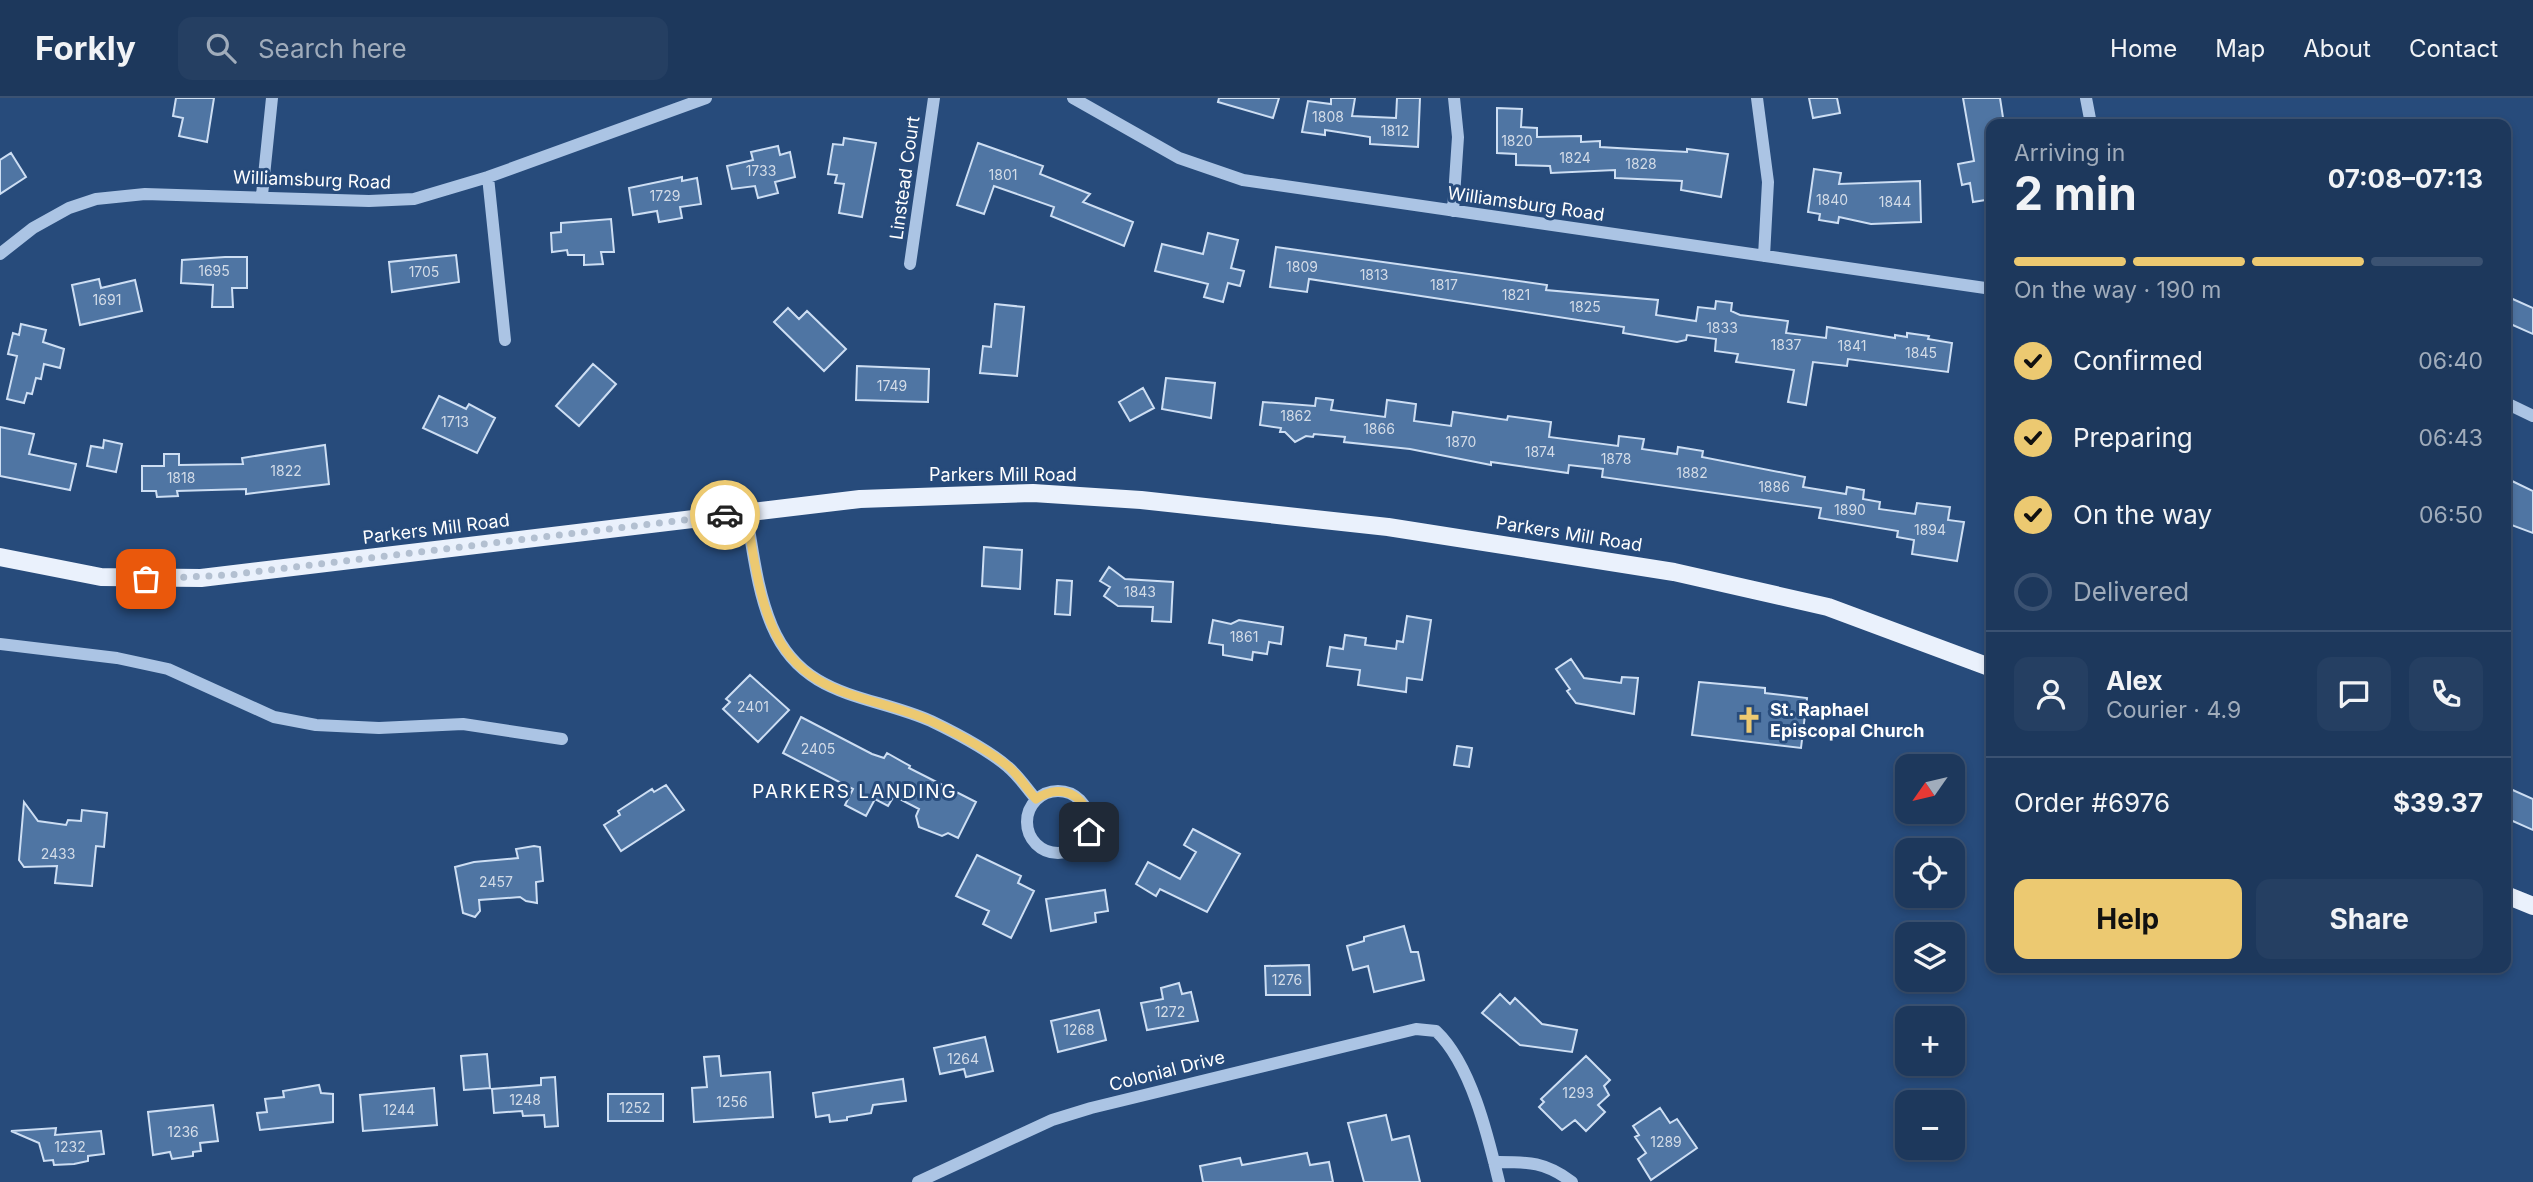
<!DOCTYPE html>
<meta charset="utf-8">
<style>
:root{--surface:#1d385c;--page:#253f62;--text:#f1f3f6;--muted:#a0acbb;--line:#3b5272;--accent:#ecc971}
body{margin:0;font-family:Inter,sans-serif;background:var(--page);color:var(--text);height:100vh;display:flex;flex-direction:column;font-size:26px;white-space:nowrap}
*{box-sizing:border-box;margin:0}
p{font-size:23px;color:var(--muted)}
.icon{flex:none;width:38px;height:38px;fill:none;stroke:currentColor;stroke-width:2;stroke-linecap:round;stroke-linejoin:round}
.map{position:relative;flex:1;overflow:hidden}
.drawer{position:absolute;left:1986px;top:21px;width:525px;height:854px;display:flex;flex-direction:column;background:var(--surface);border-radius:14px;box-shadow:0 4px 10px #0003,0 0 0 2px var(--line)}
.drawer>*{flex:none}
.needle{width:46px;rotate:236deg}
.tools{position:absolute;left:1895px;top:656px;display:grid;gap:14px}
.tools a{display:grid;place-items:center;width:70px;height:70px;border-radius:14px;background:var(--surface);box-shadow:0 4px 10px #0003,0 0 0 2px var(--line);font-size:35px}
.pin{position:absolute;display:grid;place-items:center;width:60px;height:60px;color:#fff;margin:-30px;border-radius:14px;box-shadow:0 4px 10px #0006}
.courier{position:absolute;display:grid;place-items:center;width:70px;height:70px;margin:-35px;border:5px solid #ecc971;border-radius:50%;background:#fff;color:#222;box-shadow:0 2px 9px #0007}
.overview em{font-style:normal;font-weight:700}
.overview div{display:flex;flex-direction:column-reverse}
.overview{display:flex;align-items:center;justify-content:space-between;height:119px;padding:0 28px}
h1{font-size:46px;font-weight:700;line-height:52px}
.bar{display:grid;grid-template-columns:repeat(4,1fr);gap:10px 7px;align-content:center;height:84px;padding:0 28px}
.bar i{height:9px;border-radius:5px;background:var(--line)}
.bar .current{background:var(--accent)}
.bar p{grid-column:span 4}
.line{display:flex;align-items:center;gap:18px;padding:0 28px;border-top:2px solid var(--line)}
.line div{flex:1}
.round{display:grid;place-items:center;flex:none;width:74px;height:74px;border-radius:14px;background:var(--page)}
ol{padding:0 28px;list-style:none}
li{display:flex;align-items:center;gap:21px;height:77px}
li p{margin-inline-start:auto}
li .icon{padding:7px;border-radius:50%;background:var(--accent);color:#111;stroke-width:4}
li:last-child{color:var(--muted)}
li i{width:38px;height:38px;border:4px solid var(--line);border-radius:50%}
.action{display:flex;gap:14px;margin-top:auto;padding:14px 28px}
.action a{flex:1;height:80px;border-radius:14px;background:var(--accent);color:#111;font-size:28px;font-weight:700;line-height:80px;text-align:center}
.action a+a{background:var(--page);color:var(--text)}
header{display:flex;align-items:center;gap:42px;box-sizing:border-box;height:98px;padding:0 35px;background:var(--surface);border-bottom:2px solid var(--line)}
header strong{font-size:33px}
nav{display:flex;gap:38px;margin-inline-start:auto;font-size:24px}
.search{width:490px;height:63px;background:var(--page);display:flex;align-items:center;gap:18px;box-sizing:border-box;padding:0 24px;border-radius:14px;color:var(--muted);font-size:26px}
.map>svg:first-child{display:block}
.building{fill:#4f75a3;stroke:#cddef3;stroke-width:2}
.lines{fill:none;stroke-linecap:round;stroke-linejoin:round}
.minor{stroke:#abc4e4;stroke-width:12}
.major{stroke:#eaf1fc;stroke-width:18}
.done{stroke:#b3c0d1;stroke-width:7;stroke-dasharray:0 12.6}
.route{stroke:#ecc971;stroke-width:9}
.labels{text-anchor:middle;stroke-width:6;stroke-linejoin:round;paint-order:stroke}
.number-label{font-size:14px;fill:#d3dce8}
.street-label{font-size:18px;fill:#fff;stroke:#274b7b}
.poi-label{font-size:18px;font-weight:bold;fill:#fff;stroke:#274b7b;text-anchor:start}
.neighbourhood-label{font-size:19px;letter-spacing:2px;fill:#fff;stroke:#274b7b}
</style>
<header>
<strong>Forkly</strong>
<div class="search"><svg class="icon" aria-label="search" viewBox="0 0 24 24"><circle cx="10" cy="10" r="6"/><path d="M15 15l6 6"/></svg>Search here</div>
<nav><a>Home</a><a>Map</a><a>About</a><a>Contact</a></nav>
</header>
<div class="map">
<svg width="2533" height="1084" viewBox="0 0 2533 1084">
<rect width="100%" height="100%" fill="#274b7b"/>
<path class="building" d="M176,0H214L207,44L179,38L183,20L173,18Z
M1219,0H1279L1273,20L1218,4Z
M1331,0H1355L1352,18L1396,20L1397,0H1420L1418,49L1370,46V39L1325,32V37L1302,34L1308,3L1331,6Z
M1809,0H1837L1840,15L1813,20Z
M1963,0H2000L2004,26H1992V101L1973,104L1970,85L1962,87L1958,66L1974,63Z
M1497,10L1522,11L1521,29L1537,30V39L1581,38V44L1600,43V49L1687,54V51L1728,56L1721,99L1681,92L1682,83L1615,80V72L1551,75L1550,68L1516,67V56L1497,55Z
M844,40L876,45L862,119L839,115L844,86L835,85L837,77L828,76L833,46L843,47Z
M978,45L1043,68L1040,76L1090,96L1083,104L1133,124L1124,148L1051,118L1054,109L994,88L984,116L957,107Z
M778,48L780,57L790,54L795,79L775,84L778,95L758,100L755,88L732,91L727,68L753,62L751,54Z
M11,55L26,79L0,96V62Z
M1814,71L1841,75L1839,86L1920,83L1921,124L1871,126L1839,119L1838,125L1819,122L1820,116L1808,114Z
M682,79V83L697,80L701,106L680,109L682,120L659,124L657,113L633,117L629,90Z
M611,121L614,154H601L603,166L584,167V157H568L567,152L552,154L551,135L561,134V125Z
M1208,135L1238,142L1231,170L1244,173L1240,188L1228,185L1223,204L1204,199L1208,186L1155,173L1162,146L1203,156Z
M1276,149L1547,187L1546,192L1658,202L1656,217L1696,223L1698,209L1715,211L1716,203L1732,205L1731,213L1740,217L1788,223L1786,235L1826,240L1827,229L1895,240V237L1907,239V235L1929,238L1928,241L1952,245L1948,274L1848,261L1847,268L1813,264L1806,307L1788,304L1794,272L1736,264L1738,256L1715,253L1716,241L1687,237L1686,242L1677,244L1623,235L1624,229L1309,181L1307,194L1270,189Z
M456,157L459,184L392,194L389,164Z
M225,159H247V190H232L233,209H212L213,187L181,185L182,162Z
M99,181L101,190L135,182L142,213L80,227L72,187Z
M2506,198L2533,210V236L2506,224Z
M995,206L1024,209L1017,278L980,275L983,248L991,249Z
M788,210L799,221L807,213L846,251L824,273L774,224Z
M21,226L46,232L43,244L64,251L60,270L44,266L41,281L36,280L32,296L27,295L24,305L7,301L17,258L8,256L13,235L19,237Z
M593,266L616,286L579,328L556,308Z
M857,268L929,271L928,304L856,302Z
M1166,280L1215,285L1211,320L1162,311Z
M1143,290L1154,310L1130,323L1119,304Z
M439,298L466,311L469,306L495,320L477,355L423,330Z
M1316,300L1333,302L1331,312L1385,319L1387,302L1416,306L1414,323L1451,328L1453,314L1507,322L1508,318L1551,324L1549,339L1618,348L1619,338L1644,341L1642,351L1677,356L1678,349L1703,353L1702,359L1805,379L1803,389L1846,396L1847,389L1864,392L1863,401L1880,404L1879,411L1915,416L1917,405L1950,409L1948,422L1964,424L1957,463L1912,456L1914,442L1897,439L1898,433L1819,420L1821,410L1602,379L1603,371L1569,367L1568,375L1491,364V367L1410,351L1344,344L1345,339L1314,336L1313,339L1306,338L1295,344L1285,334H1280L1281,330L1260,327L1263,304L1315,308Z
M0,329L34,336L29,356L76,366L70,392L0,378Z
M104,342L122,346L116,374L87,368L91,348L103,350Z
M325,347L329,386L246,396V391L177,393L178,398L157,399L156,393H142V368H164V356H179V367L243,366L242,360Z
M2512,383L2533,393V435L2506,425L2511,412L2506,409V395Z
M984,449L1022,452L1020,491L982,488Z
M1109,469L1125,481L1173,484L1171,524L1152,523L1153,509L1118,508L1104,498L1110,489L1100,483Z
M1057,482L1072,483L1070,517L1055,516Z
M1407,518L1431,522L1422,582L1407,580L1406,594L1358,587L1360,572L1327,568L1330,549L1343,551L1345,537L1366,540L1365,547L1396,551L1397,543L1403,544Z
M1213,522L1231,526L1239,522L1283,529L1281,546L1269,544L1267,556L1253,554L1252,562L1223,557V547L1209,545Z
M1571,561L1584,580L1621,585L1622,579L1638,580L1634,616L1576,605L1567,593L1570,591L1556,571Z
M750,577L789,612L758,644L723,611L730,604L726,601Z
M1699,584L1765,590V595L1807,600L1801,650L1692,637Z
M801,619L872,656L884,660L887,655L910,668L909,670L976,704L958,740L948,735L942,738L919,729L916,718L919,711L894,698L888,708L875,701L866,718L845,707L853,691L783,655Z
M1457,648L1472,650L1469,669L1454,667Z
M666,687L684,712L621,753L604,727L620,717L618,713L652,691L654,694Z
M2506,689L2533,701V732L2506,720Z
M24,704L38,723L66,727L68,722L81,723L82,712L107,715L104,749L96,748L92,788L55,785L57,768L24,769L19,762Z
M1193,731L1240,756L1207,814L1160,791L1156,798L1136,786L1148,764L1180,781L1196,754L1184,747Z
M534,748L540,749L543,783L536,784L537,805L526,803L520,799L479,802L480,813L475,819L463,815L455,769L474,764L518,760L516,751Z
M977,757L1021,778L1018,785L1034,793L1011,840L983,826L989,813L956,798Z
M1105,792L1108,813L1095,815L1096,824L1051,833L1046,801Z
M1404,828L1411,854H1418L1424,882L1374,894L1368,868L1353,872L1347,848L1364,843V839Z
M1309,867L1310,897H1266L1265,868Z
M1179,885L1182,896L1191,894L1198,923L1147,932L1141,905L1163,901L1161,890Z
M1500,896L1510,906L1515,900L1542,926L1577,932L1572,954L1520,947L1482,915Z
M1099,912L1106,942L1058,954L1051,923Z
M985,939L993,973L966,979L964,971L940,976L934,950Z
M487,956L490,990L464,992L461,958Z
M719,958L721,978L770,974L773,1019L694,1024L692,990L707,989L704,959Z
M1586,958L1610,982L1604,988L1609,997L1598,1007L1605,1014L1586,1033L1575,1022L1562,1032L1539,1009L1544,1004L1541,1001Z
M555,979L558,1028L545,1029L544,1017L523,1018L522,1013L494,1015L492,991L541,987V980Z
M903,981L906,1003L873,1007L871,1015L847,1019V1022L830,1024L829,1017L816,1019L813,995Z
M319,987L321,995L333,996V1024L260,1032L257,1015L267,1014L265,1001L284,999L283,993Z
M434,990L437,1027L363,1033L360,997Z
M608,996H663V1023H608Z
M213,1007L218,1043L200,1045L201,1053L193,1054V1058L172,1061L170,1054L153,1057L148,1014Z
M1660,1010L1670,1025L1677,1021L1697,1050L1651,1082L1638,1061L1646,1055L1635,1039L1639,1037L1633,1028Z
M1386,1017L1392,1042L1409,1038L1420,1084H1364L1348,1025Z
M56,1030L55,1037L101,1033L104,1056L88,1058V1063L74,1066L54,1067L53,1062L44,1063L39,1045L11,1033Z
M1307,1055L1310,1067L1329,1064L1333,1084H1203L1200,1068L1240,1060L1242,1067Z"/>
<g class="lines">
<path class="minor" d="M1073,0L1179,60L1243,82L1992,191
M1757,0L1768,84L1764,158
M2086,0L2091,26
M488,79L505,242
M262,97L272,0
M1453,113L1458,39L1454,0
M0,156L33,130L69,110L96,101L145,96L369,103L414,101L488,79L706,0
M910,166L934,0
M2506,305L2533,318
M746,414C753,452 757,493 772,528C803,601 870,596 931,623C956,635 987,651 1008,669C1019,678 1027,691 1036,701
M0,546L117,560L168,571L274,619L316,627L379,630L463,626L562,641
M1027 724a31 31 0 1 1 62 0a31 31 0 1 1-62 0Z
M1494,1064C1527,1064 1544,1063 1572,1084
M918,1084L1052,1022L1091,1010L1416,931L1436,933C1471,966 1488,1038 1499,1084"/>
<path class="major" d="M0,459L101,479L201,480L860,401L1033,395L1141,402L1388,429L1674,474L1828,509L1992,570
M2506,797L2533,808"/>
</g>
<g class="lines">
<path class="done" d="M146,481L229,477L725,417"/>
<path class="route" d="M725,417L746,414C753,452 757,493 772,528C803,601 870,596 931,623C956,635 987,651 1009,669C1019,678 1027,691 1036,701C1064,682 1093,701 1089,734"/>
</g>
<defs>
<symbol id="church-bare" viewBox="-9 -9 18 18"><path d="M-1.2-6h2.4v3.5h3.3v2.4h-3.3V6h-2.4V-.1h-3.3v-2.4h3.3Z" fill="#ecc971" stroke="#274b7b" stroke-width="2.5" paint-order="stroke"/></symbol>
</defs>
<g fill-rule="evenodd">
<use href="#church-bare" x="1730" y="603" width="38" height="38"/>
</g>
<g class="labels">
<g class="number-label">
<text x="1328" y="24">1808</text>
<text x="1395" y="38">1812</text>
<text x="1517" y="48">1820</text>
<text x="1575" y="65">1824</text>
<text x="1641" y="71">1828</text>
<text x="761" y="78">1733</text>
<text x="1003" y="82">1801</text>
<text x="665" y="103">1729</text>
<text x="1832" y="107">1840</text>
<text x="1895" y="109">1844</text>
<text x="1302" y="174">1809</text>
<text x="214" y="178">1695</text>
<text x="424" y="179">1705</text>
<text x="1374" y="182">1813</text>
<text x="1444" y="192">1817</text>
<text x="1516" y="202">1821</text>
<text x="107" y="207">1691</text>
<text x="1585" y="214">1825</text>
<text x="1722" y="235">1833</text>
<text x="1786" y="252">1837</text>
<text x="1852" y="253">1841</text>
<text x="1921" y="260">1845</text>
<text x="892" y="293">1749</text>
<text x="1296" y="323">1862</text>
<text x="455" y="329">1713</text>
<text x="1379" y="336">1866</text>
<text x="1461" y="349">1870</text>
<text x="1540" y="359">1874</text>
<text x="1616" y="366">1878</text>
<text x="286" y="378">1822</text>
<text x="1692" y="380">1882</text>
<text x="181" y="385">1818</text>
<text x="1774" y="394">1886</text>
<text x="1850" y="417">1890</text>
<text x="1930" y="437">1894</text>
<text x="1140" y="499">1843</text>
<text x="1244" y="544">1861</text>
<text x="753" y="614">2401</text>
<text x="818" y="656">2405</text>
<text x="58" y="761">2433</text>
<text x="496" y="789">2457</text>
<text x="1287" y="887">1276</text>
<text x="1170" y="919">1272</text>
<text x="1079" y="937">1268</text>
<text x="963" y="966">1264</text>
<text x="1578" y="1000">1293</text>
<text x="525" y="1007">1248</text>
<text x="732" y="1009">1256</text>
<text x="635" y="1015">1252</text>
<text x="399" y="1017">1244</text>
<text x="183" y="1039">1236</text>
<text x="1666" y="1049">1289</text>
<text x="70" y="1054">1232</text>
</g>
<g class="street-label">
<text transform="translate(905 80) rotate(-82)" y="6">Linstead Court</text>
<text transform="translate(312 82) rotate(2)" y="6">Williamsburg Road</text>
<text transform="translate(1526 106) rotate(8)" y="6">Williamsburg Road</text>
<text x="1003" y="383">Parkers Mill Road</text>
<text transform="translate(436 431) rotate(-7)" y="6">Parkers Mill Road</text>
<text transform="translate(1569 436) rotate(9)" y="6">Parkers Mill Road</text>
<text transform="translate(1167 973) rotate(-14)" y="6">Colonial Drive</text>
</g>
<g class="poi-label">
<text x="1770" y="618">St. Raphael<tspan x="1770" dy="21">Episcopal Church</tspan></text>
</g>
<g class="neighbourhood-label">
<text x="855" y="700">PARKERS LANDING</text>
</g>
</g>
</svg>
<div class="tools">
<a><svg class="needle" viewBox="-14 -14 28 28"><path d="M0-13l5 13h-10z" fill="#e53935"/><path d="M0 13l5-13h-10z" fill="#a0acbb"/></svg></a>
<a><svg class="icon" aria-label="locate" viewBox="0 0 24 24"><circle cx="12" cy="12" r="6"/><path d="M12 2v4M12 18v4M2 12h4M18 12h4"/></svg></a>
<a><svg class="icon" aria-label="layers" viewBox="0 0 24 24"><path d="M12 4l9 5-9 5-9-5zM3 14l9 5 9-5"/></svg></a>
<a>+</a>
<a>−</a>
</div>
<div class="pin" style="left:146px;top:481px;background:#ea580c"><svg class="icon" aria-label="bag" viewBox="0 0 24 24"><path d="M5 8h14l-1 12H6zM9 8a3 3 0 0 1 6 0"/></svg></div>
<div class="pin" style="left:1089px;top:734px;background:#1f2937"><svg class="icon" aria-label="home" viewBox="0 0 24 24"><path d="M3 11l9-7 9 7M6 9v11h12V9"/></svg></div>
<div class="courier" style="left:725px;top:417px"><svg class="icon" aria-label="car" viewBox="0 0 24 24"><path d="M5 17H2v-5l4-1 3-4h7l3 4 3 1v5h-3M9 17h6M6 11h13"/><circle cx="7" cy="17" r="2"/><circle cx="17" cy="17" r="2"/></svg></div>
<section class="drawer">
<div class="overview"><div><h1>2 min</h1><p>Arriving in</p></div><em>07:08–07:13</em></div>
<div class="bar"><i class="current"></i><i class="current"></i><i class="current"></i><i></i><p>On the way · 190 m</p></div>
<ol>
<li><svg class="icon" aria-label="check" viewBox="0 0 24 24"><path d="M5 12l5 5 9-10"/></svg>Confirmed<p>06:40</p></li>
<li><svg class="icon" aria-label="check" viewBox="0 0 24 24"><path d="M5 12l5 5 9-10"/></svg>Preparing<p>06:43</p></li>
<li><svg class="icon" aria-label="check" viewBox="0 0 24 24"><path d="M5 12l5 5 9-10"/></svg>On the way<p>06:50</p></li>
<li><i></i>Delivered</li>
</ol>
<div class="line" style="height:126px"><a class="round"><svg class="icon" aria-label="person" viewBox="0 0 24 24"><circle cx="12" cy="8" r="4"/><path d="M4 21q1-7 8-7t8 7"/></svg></a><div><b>Alex</b><p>Courier · 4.9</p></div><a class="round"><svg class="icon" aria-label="chat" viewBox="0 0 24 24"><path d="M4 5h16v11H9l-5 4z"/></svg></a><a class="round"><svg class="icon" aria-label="phone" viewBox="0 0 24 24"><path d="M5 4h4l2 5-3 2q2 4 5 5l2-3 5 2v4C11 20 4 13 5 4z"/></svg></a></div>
<div class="line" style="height:91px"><div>Order #6976</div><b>$39.37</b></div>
<div class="action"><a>Help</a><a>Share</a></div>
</section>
</div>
